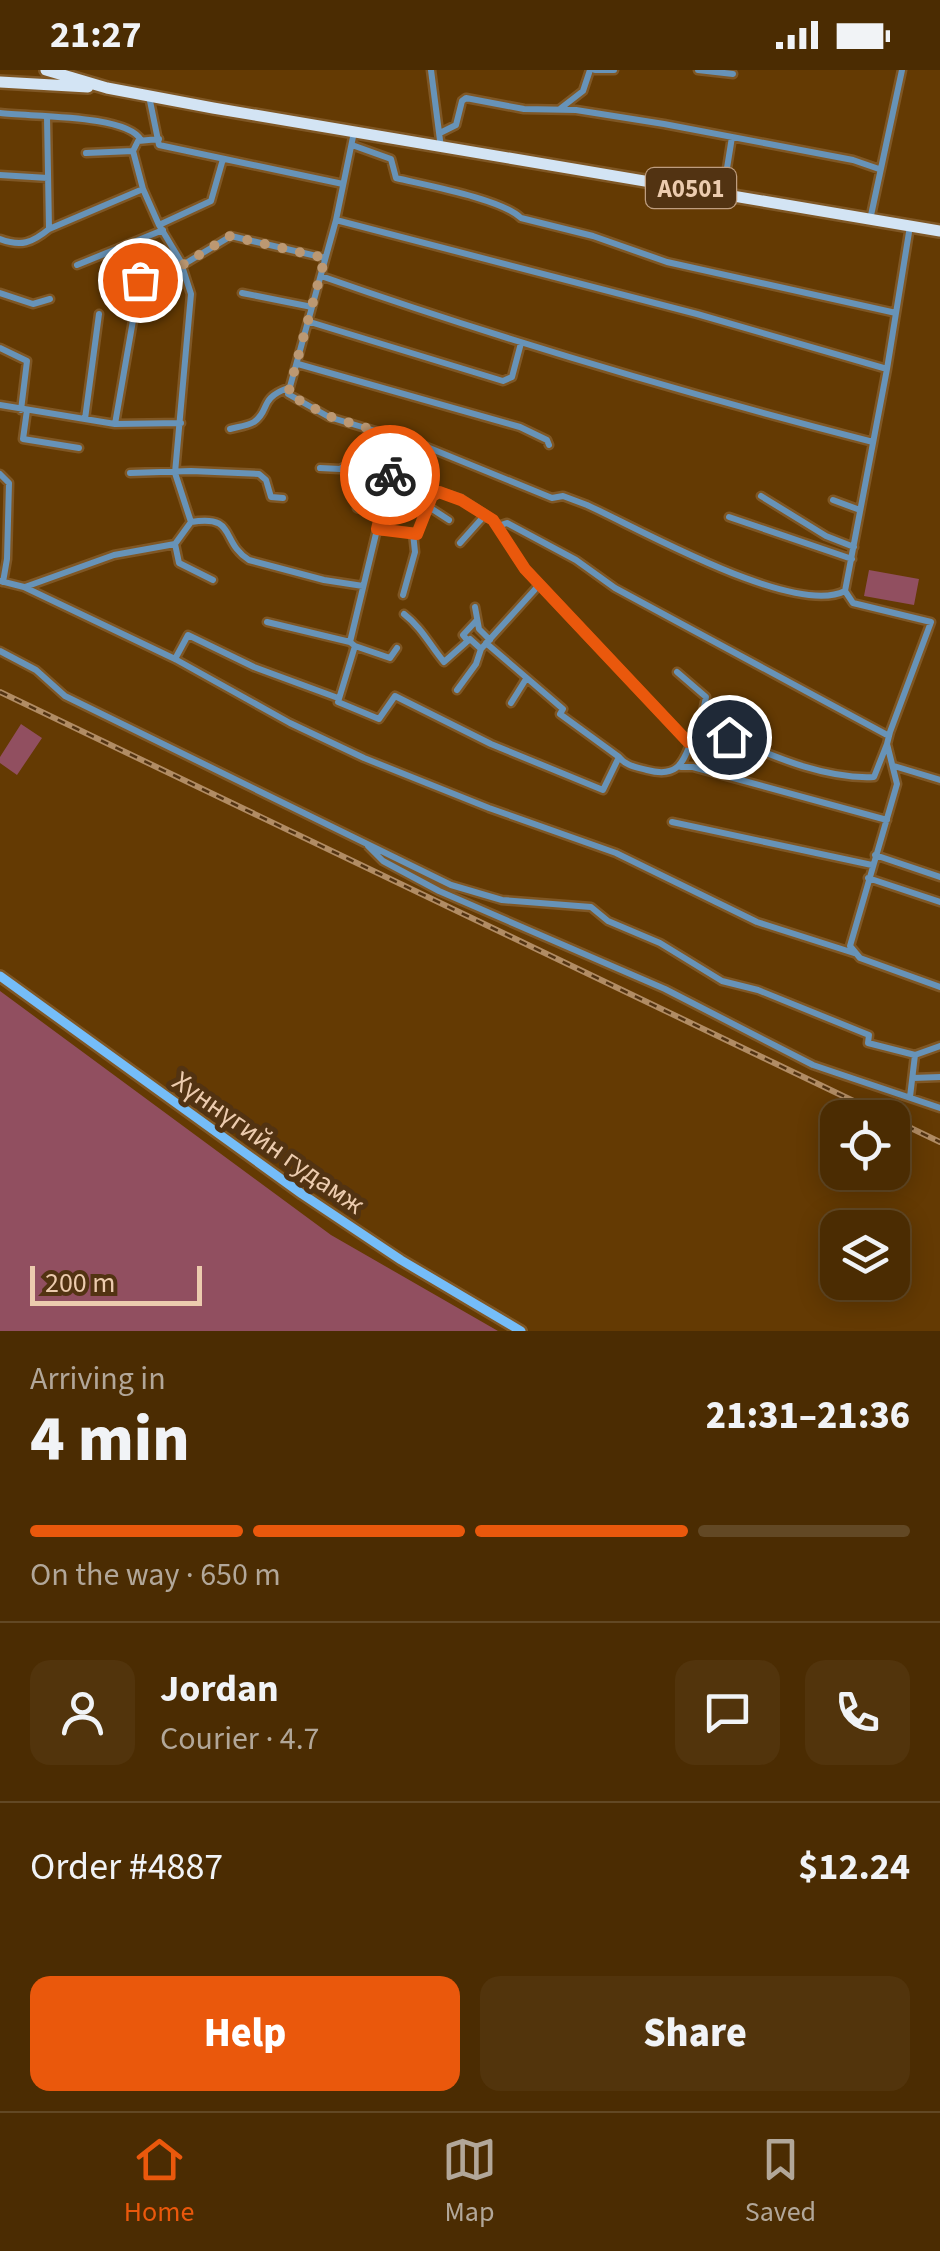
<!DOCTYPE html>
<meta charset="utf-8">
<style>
:root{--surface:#4b2c02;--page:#52340c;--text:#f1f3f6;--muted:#b2a799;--line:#624824;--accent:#ea580c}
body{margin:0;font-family:"Source Sans 3",sans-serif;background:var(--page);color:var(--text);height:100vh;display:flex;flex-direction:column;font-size:38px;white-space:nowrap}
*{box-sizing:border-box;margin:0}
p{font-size:32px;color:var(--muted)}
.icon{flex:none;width:55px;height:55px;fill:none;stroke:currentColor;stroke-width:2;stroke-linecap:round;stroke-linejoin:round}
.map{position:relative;height:1261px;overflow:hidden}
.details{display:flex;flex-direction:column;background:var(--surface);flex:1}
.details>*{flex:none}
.fabs{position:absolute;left:820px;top:1030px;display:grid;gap:20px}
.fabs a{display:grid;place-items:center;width:90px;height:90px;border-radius:20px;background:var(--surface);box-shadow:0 5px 25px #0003,0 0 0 2px var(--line);font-size:50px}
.scale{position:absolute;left:30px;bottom:25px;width:172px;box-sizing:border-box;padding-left:10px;border:5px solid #eccbae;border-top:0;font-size:28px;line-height:35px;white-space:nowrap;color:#eccbae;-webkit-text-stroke:8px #523312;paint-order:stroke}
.pin{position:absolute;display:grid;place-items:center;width:85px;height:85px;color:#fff;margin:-42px;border:5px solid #fff;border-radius:50%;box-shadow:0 2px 10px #0007}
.courier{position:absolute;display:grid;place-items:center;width:100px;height:100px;margin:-50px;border:8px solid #ea580c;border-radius:50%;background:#fff;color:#222;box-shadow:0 2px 12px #0007}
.overview em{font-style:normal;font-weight:800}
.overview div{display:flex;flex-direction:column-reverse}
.overview{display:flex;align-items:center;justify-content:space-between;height:170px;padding:0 30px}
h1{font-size:65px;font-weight:800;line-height:75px}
.bar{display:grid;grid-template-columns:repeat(4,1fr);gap:15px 10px;align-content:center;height:120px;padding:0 30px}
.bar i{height:12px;border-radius:8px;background:var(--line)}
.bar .active{background:var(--accent)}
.bar p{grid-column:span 4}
.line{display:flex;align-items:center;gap:25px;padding:0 30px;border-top:2px solid var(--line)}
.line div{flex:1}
.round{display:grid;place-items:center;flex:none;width:105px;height:105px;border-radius:20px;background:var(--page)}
.cta{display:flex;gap:20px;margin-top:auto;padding:20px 30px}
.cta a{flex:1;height:115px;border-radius:20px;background:var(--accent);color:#fff;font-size:40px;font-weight:800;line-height:115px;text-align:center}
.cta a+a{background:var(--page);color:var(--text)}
.status{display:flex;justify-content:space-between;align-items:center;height:70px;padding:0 50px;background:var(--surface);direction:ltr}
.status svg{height:28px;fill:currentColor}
.tabs{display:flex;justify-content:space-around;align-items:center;height:140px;border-top:2px solid var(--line);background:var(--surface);font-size:28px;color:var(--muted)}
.tabs a{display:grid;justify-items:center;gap:5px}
.tabs .active{color:var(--accent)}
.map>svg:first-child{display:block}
.green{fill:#914f60}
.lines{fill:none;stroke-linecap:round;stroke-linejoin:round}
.minor-casing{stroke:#7f5725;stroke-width:11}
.secondary-casing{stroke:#7f5725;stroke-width:14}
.trunk-casing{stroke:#7f5725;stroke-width:16}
.minor{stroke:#6793b8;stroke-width:6}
.secondary{stroke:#75bdf8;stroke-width:9}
.trunk{stroke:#d3e4f4;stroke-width:11}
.rail-casing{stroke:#b18c64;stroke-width:6}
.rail{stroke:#523312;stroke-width:2.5;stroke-dasharray:8;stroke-linecap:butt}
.done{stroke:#bc9872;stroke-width:10;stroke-dasharray:0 18}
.route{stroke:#ea580c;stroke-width:12}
.labels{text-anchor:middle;stroke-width:10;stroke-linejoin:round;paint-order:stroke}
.shield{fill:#523312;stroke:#be9d7f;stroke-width:2.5}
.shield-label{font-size:25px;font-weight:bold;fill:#eccbae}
.street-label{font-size:28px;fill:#eccbae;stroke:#523312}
</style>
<div class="status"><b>21:27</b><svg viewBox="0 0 49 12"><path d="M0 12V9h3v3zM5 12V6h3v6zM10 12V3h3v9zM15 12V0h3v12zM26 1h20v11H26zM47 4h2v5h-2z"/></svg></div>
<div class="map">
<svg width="940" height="1261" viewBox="0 0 940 1261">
<rect width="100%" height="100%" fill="#643a03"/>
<path class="green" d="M869,500L919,509L914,535L864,526Z
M21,654L42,668L17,705L0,693V687Z
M0,921L331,1165L498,1261H0Z"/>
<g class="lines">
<defs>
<path id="minor" d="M431,0L441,78
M595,0H614
M698,0L733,4
M149,26L159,75L343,114
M561,38L583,21L590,0
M0,43C30,47 127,44 141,70
M47,47L49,159L143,119
M354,62L336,150L288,324L329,347L422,375L552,428L563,426L587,435C640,459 794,547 845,521
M440,63L456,55L462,31L466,28L524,39L576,40L664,54L853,90L879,99
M352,75L391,89L396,108C425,115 502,129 521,148L593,166L667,192L896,243
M86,83L133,81
M0,105L48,108
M723,123L732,67
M336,150L697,244L887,299
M870,150L902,0
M159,155L211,131L223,89
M910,156L887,299L845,521L853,533L931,552L890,662L887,674L897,714L850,876L860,888L940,917
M0,169C21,177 32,173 49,159
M77,195L163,160
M181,196L231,166L325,188
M321,206C503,270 687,324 873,372
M0,223L33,234L50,229
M242,223L312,237
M310,252L503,311L512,307L521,273
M0,278L27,291L21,340
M298,294L520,357L547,370L549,375
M0,335L115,354L181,353
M27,340L23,369L79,378
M85,349L99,244
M115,354L140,210L180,190
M230,359C237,357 247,356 254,352C271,340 258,329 288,318
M399,368L350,572L355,576L338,632L379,649L395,626L491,674L603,720L619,687C626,696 636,697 647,700C688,711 683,679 700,656C753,676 815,710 874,707L887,674
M320,398L340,399L355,391L392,399
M130,403L191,401L259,404L266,410L271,427L283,428
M0,404L9,413L7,489L3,512
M761,426L826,466L854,477
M833,430L860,440
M429,437L449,450
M357,438L381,443
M729,447L852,489
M191,452C237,444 220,472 249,490L324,510L363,516
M498,456L507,453L576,490L615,518L889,666
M377,459L413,463
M460,473L485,445
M175,474L179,493L213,510
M0,511L24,517L175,589L290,653L364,688L489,738L616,783L757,852L854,883
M25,517L114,485L175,474L191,452L175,403L191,224L180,190L159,155L143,119L133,81L138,71L159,69
M403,525L415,482L413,463L417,464L432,426L439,422L461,429L493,450L525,499L688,672
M475,537L479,559L490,570
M404,544C421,557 430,575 444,592L470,569L481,579L539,515
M267,552L350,572
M468,571L463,565L477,550
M486,573L563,639L560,644L619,687
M355,576L390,588L397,578
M0,581L36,600L65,626L451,815L502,830L591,837L608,851L660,873L722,911L758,920L864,963L869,965L868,973L915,985L940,976
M175,589L188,565L254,597L338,628
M677,602L706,627L700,656
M457,620L476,594L481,579
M511,633L526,609
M894,696L940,710
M681,697H693L887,750
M672,752L872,795
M368,776L383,791L439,821L665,919L813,995L940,1038
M875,785L940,807
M868,808L940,832
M913,1008L940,1007
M910,1027L915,985"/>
<path id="secondary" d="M0,906L302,1124L401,1190L521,1261"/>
<path id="trunk" d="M46,0L107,18L213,38L940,161
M0,12L88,17"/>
</defs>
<use href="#minor" class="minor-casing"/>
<use href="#secondary" class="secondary-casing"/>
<use href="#trunk" class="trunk-casing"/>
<use href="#minor" class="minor"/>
<use href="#secondary" class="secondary"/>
<use href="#trunk" class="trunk"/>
<defs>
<path id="rail" d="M0,622L889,1048
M892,1049L940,1072"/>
</defs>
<use href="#rail" class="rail-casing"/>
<use href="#rail" class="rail"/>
</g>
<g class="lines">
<path class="done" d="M140,210L180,190L181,196L230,166L325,188L288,324L328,346L399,368L390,405"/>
<path class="route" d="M390,405L377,459L417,464L432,426L439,422L461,430L493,450L525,499L688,672L700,656L729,667"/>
</g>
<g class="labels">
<rect class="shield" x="646" y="98" width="90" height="40" rx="8"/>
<g class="shield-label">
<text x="691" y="127">A0501</text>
</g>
<g class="street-label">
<text transform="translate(269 1072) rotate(35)" y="10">Хүннүгийн гудамж</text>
</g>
</g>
</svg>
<div class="fabs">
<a><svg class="icon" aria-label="locate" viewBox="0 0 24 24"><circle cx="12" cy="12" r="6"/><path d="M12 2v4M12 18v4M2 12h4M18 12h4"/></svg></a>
<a><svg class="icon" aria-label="layers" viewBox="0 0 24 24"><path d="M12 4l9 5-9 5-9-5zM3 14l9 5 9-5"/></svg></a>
</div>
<div class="scale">200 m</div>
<div class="pin" style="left:140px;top:210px;background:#ea580c"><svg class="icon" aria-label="bag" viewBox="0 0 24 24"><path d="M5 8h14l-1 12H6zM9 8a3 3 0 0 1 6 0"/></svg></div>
<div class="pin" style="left:729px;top:667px;background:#1f2937"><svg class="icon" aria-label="home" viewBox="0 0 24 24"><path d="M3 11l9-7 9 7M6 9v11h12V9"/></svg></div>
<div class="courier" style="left:390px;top:405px"><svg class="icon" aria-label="bike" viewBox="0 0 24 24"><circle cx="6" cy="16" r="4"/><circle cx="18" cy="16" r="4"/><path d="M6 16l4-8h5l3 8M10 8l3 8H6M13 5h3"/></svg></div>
</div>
<section class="details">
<div class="overview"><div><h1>4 min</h1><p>Arriving in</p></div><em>21:31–21:36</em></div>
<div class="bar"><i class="active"></i><i class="active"></i><i class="active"></i><i></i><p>On the way · 650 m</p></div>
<div class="line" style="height:180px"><a class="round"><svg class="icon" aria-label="person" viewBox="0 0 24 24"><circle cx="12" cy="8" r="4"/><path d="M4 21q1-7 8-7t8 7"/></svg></a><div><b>Jordan</b><p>Courier · 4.7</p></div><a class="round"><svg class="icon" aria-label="chat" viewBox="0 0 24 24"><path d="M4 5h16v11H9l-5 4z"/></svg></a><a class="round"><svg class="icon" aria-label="phone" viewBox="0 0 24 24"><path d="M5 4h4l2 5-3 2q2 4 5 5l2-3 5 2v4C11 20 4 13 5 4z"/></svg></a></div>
<div class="line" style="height:130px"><div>Order #4887</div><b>$12.24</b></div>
<div class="cta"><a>Help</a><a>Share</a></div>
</section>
<nav class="tabs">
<a class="active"><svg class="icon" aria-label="home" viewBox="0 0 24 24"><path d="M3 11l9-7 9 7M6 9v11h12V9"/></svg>Home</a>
<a><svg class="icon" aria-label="map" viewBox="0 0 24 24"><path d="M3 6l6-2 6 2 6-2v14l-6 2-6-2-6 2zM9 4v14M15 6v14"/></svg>Map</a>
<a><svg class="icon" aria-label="saved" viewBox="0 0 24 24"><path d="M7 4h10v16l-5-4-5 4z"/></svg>Saved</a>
</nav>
